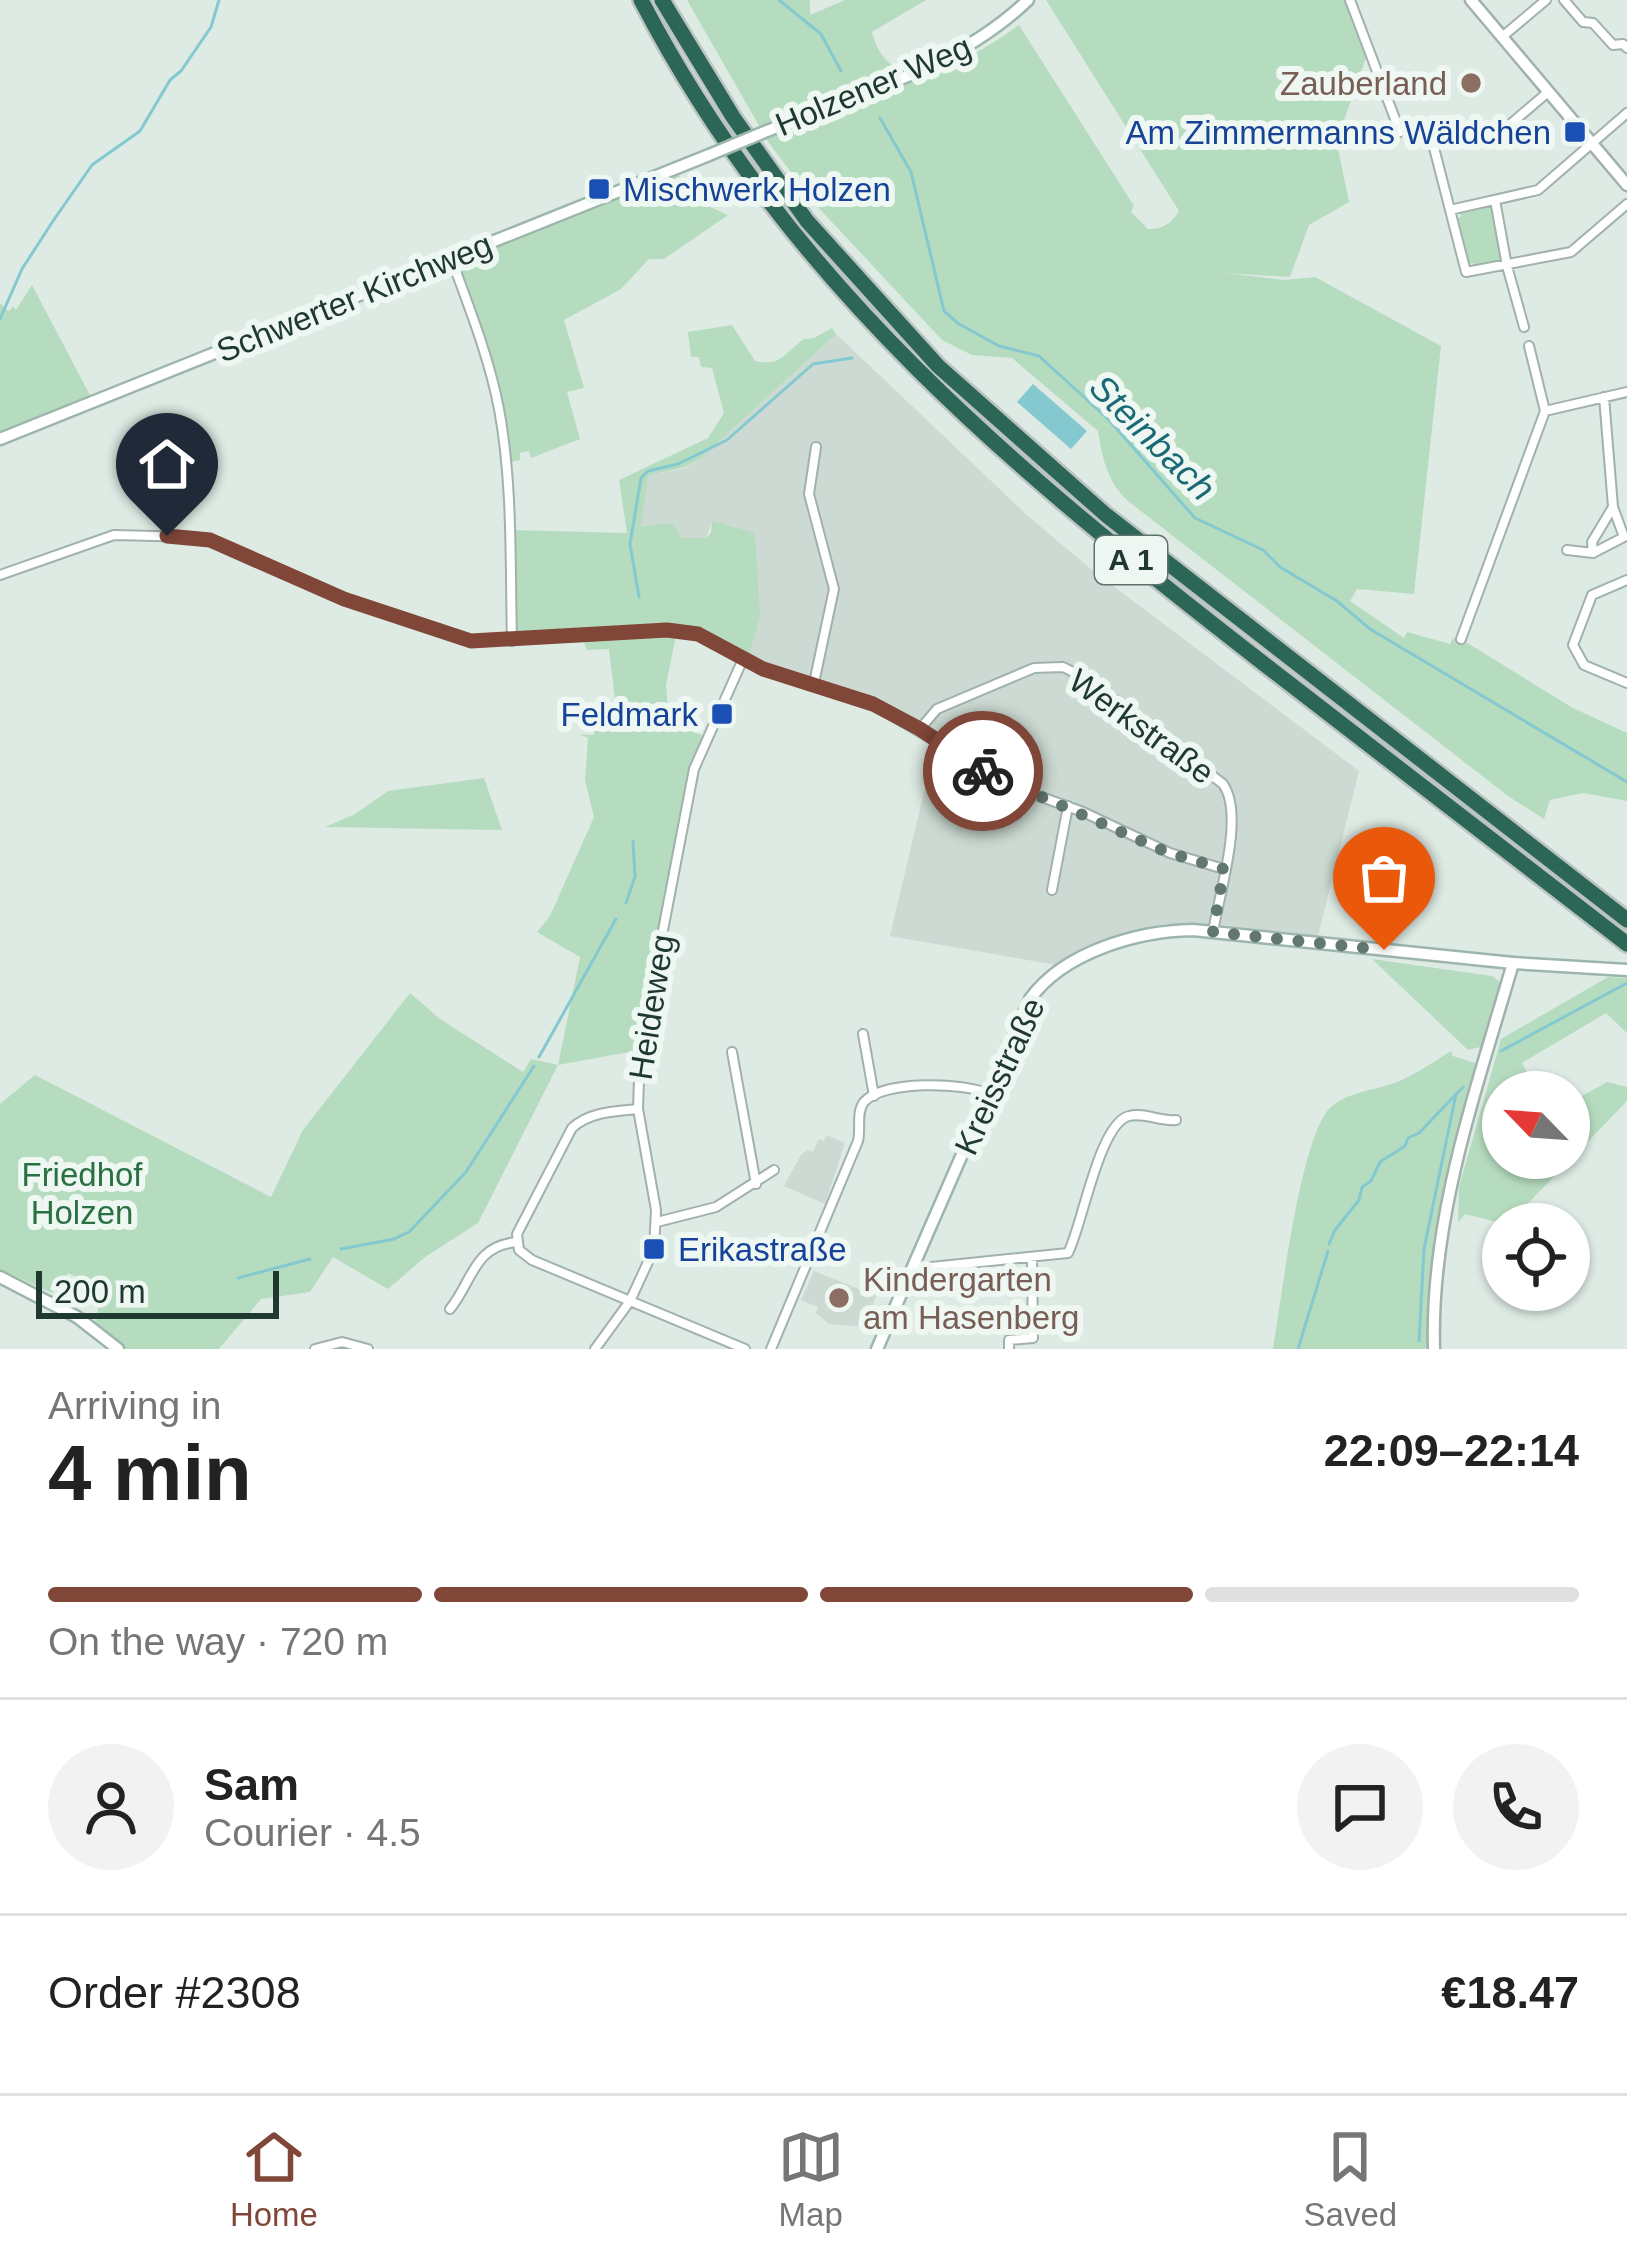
<!DOCTYPE html>
<meta charset="utf-8">
<style>
:root{--surface:#fff;--page:#f2f2f2;--text:#222;--muted:#767676;--line:#e0e0e0;--accent:#804638}
body{margin:0;font-family:Arial,sans-serif;background:var(--page);color:var(--text);height:100vh;display:flex;flex-direction:column;font-size:45px;white-space:nowrap}
*{box-sizing:border-box;margin:0}
p{font-size:39px;color:var(--muted)}
.icon{flex:none;width:66px;height:66px;fill:none;stroke:currentColor;stroke-width:2;stroke-linecap:round;stroke-linejoin:round}
.map{position:relative;height:1349px;overflow:hidden}
.details{display:flex;flex-direction:column;background:var(--surface);flex:1}
.details>*{flex:none}
.needle{width:78px;rotate:295deg}
.controls{position:absolute;left:1482px;top:1071px;display:grid;gap:24px}
.controls a{display:grid;place-items:center;width:108px;height:108px;border-radius:50%;background:var(--surface);box-shadow:0 3px 9px #0004;font-size:60px}
.scale{position:absolute;left:36px;bottom:30px;width:243px;box-sizing:border-box;padding-left:12px;border:6px solid #1f3931;border-top:0;font-size:33px;line-height:42px;white-space:nowrap;color:#1f3931;-webkit-text-stroke:9px #eef7f2;paint-order:stroke}
.pin{position:absolute;display:grid;place-items:center;width:102px;height:102px;color:#fff;margin:-123px -51px;border-radius:50% 50% 50% 0;rotate:-45deg;box-shadow:0 0 12px #0007}
.pin .icon{rotate:45deg}
.courier{position:absolute;display:grid;place-items:center;width:120px;height:120px;margin:-60px;border:9px solid #804638;border-radius:50%;background:#fff;color:#222;box-shadow:0 3px 15px #0007}
.headline em{font-style:normal;font-weight:800}
.headline div{display:flex;flex-direction:column-reverse}
.headline{display:flex;align-items:center;justify-content:space-between;height:204px;padding:0 48px}
h1{font-size:78px;font-weight:800;line-height:90px}
.bar{display:grid;grid-template-columns:repeat(4,1fr);gap:18px 12px;align-content:center;height:144px;padding:0 48px}
.bar i{height:15px;border-radius:9px;background:var(--line)}
.bar .active{background:var(--accent)}
.bar p{grid-column:span 4}
.line{display:flex;align-items:center;gap:30px;padding:0 48px;border-top:3px solid var(--line)}
.line div{flex:1}
.round{display:grid;place-items:center;flex:none;width:126px;height:126px;border-radius:63px;background:var(--page)}
.dock{display:flex;justify-content:space-around;align-items:center;height:168px;border-top:3px solid var(--line);background:var(--surface);font-size:33px;color:var(--muted)}
.dock a{display:grid;justify-items:center;gap:6px}
.dock .active{color:var(--accent)}
.map>svg:first-child{display:block}
.built{fill:#ccdad3}
.green{fill:#b6dcbf}
.water{fill:#84c8d0}
.lines{fill:none;stroke-linecap:round;stroke-linejoin:round}
.stream{stroke:#84c8d0;stroke-width:3}
.minor-casing{stroke:#a1b1ab;stroke-width:12}
.tertiary-casing{stroke:#a1b1ab;stroke-width:15}
.secondary-casing{stroke:#9db6ac;stroke-width:15}
.motorway-casing{stroke:#bcc4c1;stroke-width:20}
.minor{stroke:#fff;stroke-width:8}
.tertiary{stroke:#fff;stroke-width:10}
.secondary{stroke:#fff;stroke-width:10}
.motorway{stroke:#2b6657;stroke-width:15}
.secondary-bridge-casing{stroke:#9db6ac;stroke-width:15;stroke-linecap:butt}
.secondary-bridge{stroke:#fff;stroke-width:10}
.done{stroke:#627770;stroke-width:12;stroke-dasharray:0 21.6}
.route{stroke:#804638;stroke-width:15}
.education-dot{fill:#8d6e63;stroke:#eef7f2;stroke-width:4.5}
.transit-dot{fill:#1a4fb4;stroke:#eef7f2;stroke-width:4.5}
.labels{text-anchor:middle;stroke-width:12;stroke-linejoin:round;paint-order:stroke}
.shield{fill:#eef7f2;stroke:#5d726b;stroke-width:3}
.shield-label{font-size:30px;font-weight:bold;fill:#1f3931}
.education-label{font-size:33px;fill:#785e54;stroke:#eef7f2;text-anchor:end}
.street-label{font-size:33px;fill:#1f3931;stroke:#eef7f2}
.transit-label{font-size:33px;fill:#164399;stroke:#eef7f2;text-anchor:end}
.park-label{font-size:33px;fill:#297042;stroke:#eef7f2}
.water-label{font-size:36px;font-style:italic;fill:#1a6a75;stroke:#eef7f2}
</style>
<div class="map">
<svg width="1627" height="1349" viewBox="0 0 1627 1349">
<rect width="100%" height="100%" fill="#deeae4"/>
<path class="built" d="M836,334L1028,516L1092,570L1359,771L1318,936L1224,925L1163,924L1101,942L1056,965L890,936L936,741L873,704L748,662L712,522L706,538H682L673,523L640,526L648,476L685,468L701,458Z
M826,1135L845,1143L825,1204L784,1186L801,1155L807,1150L813,1152L819,1139L824,1141Z
M814,1271L876,1296L864,1327L829,1324L816,1313L818,1307L801,1300Z"/>
<path class="green" d="M687,0H810V15L845,0H926L872,32C891,110 979,54 1019,25L1134,206L1131,212L1148,229C1162,230 1172,223 1179,211L1046,0H1347L1367,55L1344,120L1333,124L1349,202L1309,225L1290,277L1224,273L1284,280L1315,277L1441,346L1414,594L1357,589L1350,601L1404,638L1407,632L1450,644L1453,638L1464,641L1573,708L1627,733V801L1583,793L1550,800L1544,819L1508,796L1128,501C1108,483 1102,458 1098,431L1012,358L972,355L942,340L815,204L769,143Z
M674,169L699,202L728,215L664,259H649L621,289L564,320L584,388L567,392L580,439L531,458L529,451L520,453V460L507,463L498,403L451,258Z
M1487,206L1492,210L1504,256L1501,261L1474,268L1473,263L1468,264L1456,219L1461,217L1460,212Z
M32,285L93,401L0,439V303L9,311L13,306L16,310Z
M732,325L755,361C782,367 785,352 804,339L814,338L832,328L836,334L701,458L685,467L648,476L641,526L673,523L682,538H706L711,533L712,521L755,533L760,617L747,662L707,638L677,631L666,685L669,724L705,736L694,769L640,1050L558,1065L478,1223L425,1257L388,1289L333,1257L310,1292L261,1299L219,1349H125L95,1322L103,1289L68,1273L64,1280L59,1278L52,1293L0,1269V1104L35,1075L271,1197L303,1130L410,993L440,1019L523,1072L531,1059L558,1065L580,957L537,932L550,916L594,817L585,780L588,738L579,734L594,735L593,721L617,717L609,649L587,650L583,640L609,636L512,641L509,530L627,533L619,480L708,438L724,413L712,368L701,367L699,357H691L688,332Z
M484,778L502,830L325,827L355,814L388,791Z
M1372,959L1492,976L1501,983L1481,1047L1468,1050Z
M1608,977L1627,978V1033L1606,1013L1522,1063L1537,1092H1503V1158H1569V1097L1582,1096L1607,1082L1627,1087V1101L1513,1219L1501,1223L1465,1214L1458,1223L1459,1187L1501,1039Z
M1451,1051L1453,1056L1475,1063L1473,1087L1465,1101L1434,1237L1427,1349H1273C1281,1303 1301,1130 1332,1106C1352,1090 1380,1090 1402,1080C1419,1072 1435,1061 1451,1051Z"/>
<path class="water" d="M1033,384L1087,431L1071,449L1017,402Z"/>
<g class="lines">
<path class="stream" d="M779,0L821,34L841,71
M880,118L911,172L944,311L959,324L999,346L1039,356L1109,420L1195,518L1263,550L1280,567L1337,601L1370,629L1627,782
M0,319L22,269L53,221L92,165L140,131L170,80L181,71L211,27L219,0
M639,597L630,544L641,478L648,471L678,464L727,440L813,364L852,358
M626,903L635,877L633,841
M1501,1051L1627,983
M539,1057L616,919
M1329,1244L1335,1230L1359,1200L1362,1187L1371,1181L1380,1162L1405,1146L1408,1138L1419,1133L1463,1087
M341,1249L394,1239L409,1232L466,1172L534,1066
M238,1278L310,1259
M1419,1341L1424,1249L1456,1094
M1298,1349L1328,1251"/>
<defs>
<path id="minor" d="M1350,0L1400,132
M1564,0L1583,22L1593,23L1613,45L1623,44L1627,48
M1502,37L1546,0
M1547,93L1507,127L1433,144L1466,272L1571,252L1627,204
M1495,200L1507,266L1524,327
M1450,210L1538,190L1627,113
M451,258C469,307 489,357 499,409C513,485 510,564 512,641
M1529,346L1545,411
M1604,397L1613,507L1592,542L1593,553L1624,537L1613,507
M1545,411L1627,392
M1567,550L1593,553
M0,575L114,535L195,537L228,547L344,599L471,641L666,630L698,634L763,669L873,704L1011,786L1083,812L1170,853L1224,869
M1627,580L1592,595L1573,645L1584,665L1627,683
M1461,639L1545,411
M814,683L834,589L809,494L816,447
M920,729L937,709L1034,668L1063,667L1089,680L1223,784C1245,815 1219,894 1213,932
M1052,890L1068,806
M863,1034L874,1096
M732,1052L756,1184
M638,1109C615,1111 589,1112 572,1128L517,1234L519,1250L532,1260L745,1349
M657,1222L716,1207L774,1170
M912,1269L1068,1253C1082,1227 1099,1123 1129,1116C1144,1112 1161,1122 1176,1120
M450,1309C473,1281 473,1246 517,1242
M315,1349L342,1342L368,1349
M595,1349L630,1301L654,1249L656,1210L638,1109L640,1050L694,769L743,659
M771,1349L858,1141C861,1129 856,1112 864,1102C883,1080 964,1082 989,1094
M1009,1349V1340L1033,1338L1032,1258"/>
<path id="tertiary" d="M1471,0L1627,185
M1434,1349C1430,1217 1477,1088 1513,963"/>
<path id="secondary" d="M767,131C857,95 957,68 1028,0
M0,439L709,155
M0,1277L77,1317L118,1349
M877,1349L1030,999C1064,952 1137,931 1193,930L1513,963L1627,970"/>
<path id="motorway" d="M641,0C790,287 1018,473 1268,667C1388,759 1507,852 1627,944
M662,0L733,117L807,221L938,366L1106,515L1627,920"/>
</defs>
<use href="#minor" class="minor-casing"/>
<use href="#tertiary" class="tertiary-casing"/>
<use href="#secondary" class="secondary-casing"/>
<use href="#motorway" class="motorway-casing"/>
<use href="#minor" class="minor"/>
<use href="#tertiary" class="tertiary"/>
<use href="#secondary" class="secondary"/>
<use href="#motorway" class="motorway"/>
<defs>
<path id="secondary-bridge" d="M709,155L767,131"/>
</defs>
<use href="#secondary-bridge" class="secondary-bridge-casing"/>
<use href="#secondary-bridge" class="secondary-bridge"/>
</g>
<g class="lines">
<path class="done" d="M983,771L1169,853L1224,869L1213,932L1384,950"/>
<path class="route" d="M167,536L210,540L344,599L471,641L667,630L698,634L763,669L873,704L920,729L983,771"/>
</g>
<g class="education-dot">
<circle cx="1471" cy="83" r="12"/>
<circle cx="839" cy="1298" r="12"/>
</g>
<g class="transit-dot">
<rect x="1563" y="120" width="24" height="24" rx="6"/>
<rect x="587" y="177" width="24" height="24" rx="6"/>
<rect x="710" y="702" width="24" height="24" rx="6"/>
<rect x="642" y="1237" width="24" height="24" rx="6"/>
</g>
<g class="labels">
<rect class="shield" x="1095" y="536" width="72" height="48" rx="9"/>
<g class="shield-label">
<text x="1131" y="570">A 1</text>
</g>
<g class="education-label">
<text x="1447" y="95">Zauberland</text>
<text x="863" y="1291" text-anchor="start">Kindergarten<tspan x="863" dy="38">am Hasenberg</tspan></text>
</g>
<g class="street-label">
<text transform="translate(873 85) rotate(-23)" y="12">Holzener Weg</text>
<text transform="translate(354 297) rotate(-22)" y="12">Schwerter Kirchweg</text>
<text transform="translate(1142 726) rotate(36)" y="12">Werkstraße</text>
<text transform="translate(651 1007) rotate(-81)" y="12">Heideweg</text>
<text transform="translate(999 1076) rotate(-65)" y="12">Kreisstraße</text>
</g>
<g class="transit-label">
<text x="1551" y="144">Am Zimmermanns Wäldchen</text>
<text x="623" y="201" text-anchor="start">Mischwerk Holzen</text>
<text x="698" y="726">Feldmark</text>
<text x="678" y="1261" text-anchor="start">Erikastraße</text>
</g>
<g class="park-label">
<text x="82" y="1186">Friedhof<tspan x="82" dy="38">Holzen</tspan></text>
</g>
<g class="water-label">
<text transform="translate(1153 437) rotate(45)" y="13">Steinbach</text>
</g>
</g>
</svg>
<div class="controls">
<a><svg class="needle" viewBox="-14 -14 28 28"><path d="M0-13l5 13h-10z" fill="#e53935"/><path d="M0 13l5-13h-10z" fill="#767676"/></svg></a>
<a><svg class="icon" aria-label="locate" viewBox="0 0 24 24"><circle cx="12" cy="12" r="6"/><path d="M12 2v4M12 18v4M2 12h4M18 12h4"/></svg></a>
</div>
<div class="scale">200 m</div>
<div class="pin" style="left:1384px;top:950px;background:#ea580c"><svg class="icon" aria-label="bag" viewBox="0 0 24 24"><path d="M5 8h14l-1 12H6zM9 8a3 3 0 0 1 6 0"/></svg></div>
<div class="pin" style="left:167px;top:536px;background:#1f2937"><svg class="icon" aria-label="home" viewBox="0 0 24 24"><path d="M3 11l9-7 9 7M6 9v11h12V9"/></svg></div>
<div class="courier" style="left:983px;top:771px"><svg class="icon" aria-label="bike" viewBox="0 0 24 24"><circle cx="6" cy="16" r="4"/><circle cx="18" cy="16" r="4"/><path d="M6 16l4-8h5l3 8M10 8l3 8H6M13 5h3"/></svg></div>
</div>
<section class="details">
<div class="headline"><div><h1>4 min</h1><p>Arriving in</p></div><em>22:09–22:14</em></div>
<div class="bar"><i class="active"></i><i class="active"></i><i class="active"></i><i></i><p>On the way · 720 m</p></div>
<div class="line" style="height:216px"><a class="round"><svg class="icon" aria-label="person" viewBox="0 0 24 24"><circle cx="12" cy="8" r="4"/><path d="M4 21q1-7 8-7t8 7"/></svg></a><div><b>Sam</b><p>Courier · 4.5</p></div><a class="round"><svg class="icon" aria-label="chat" viewBox="0 0 24 24"><path d="M4 5h16v11H9l-5 4z"/></svg></a><a class="round"><svg class="icon" aria-label="phone" viewBox="0 0 24 24"><path d="M5 4h4l2 5-3 2q2 4 5 5l2-3 5 2v4C11 20 4 13 5 4z"/></svg></a></div>
<div class="line" style="height:156px"><div>Order #2308</div><b>€18.47</b></div>
</section>
<nav class="dock">
<a class="active"><svg class="icon" aria-label="home" viewBox="0 0 24 24"><path d="M3 11l9-7 9 7M6 9v11h12V9"/></svg>Home</a>
<a><svg class="icon" aria-label="map" viewBox="0 0 24 24"><path d="M3 6l6-2 6 2 6-2v14l-6 2-6-2-6 2zM9 4v14M15 6v14"/></svg>Map</a>
<a><svg class="icon" aria-label="saved" viewBox="0 0 24 24"><path d="M7 4h10v16l-5-4-5 4z"/></svg>Saved</a>
</nav>
